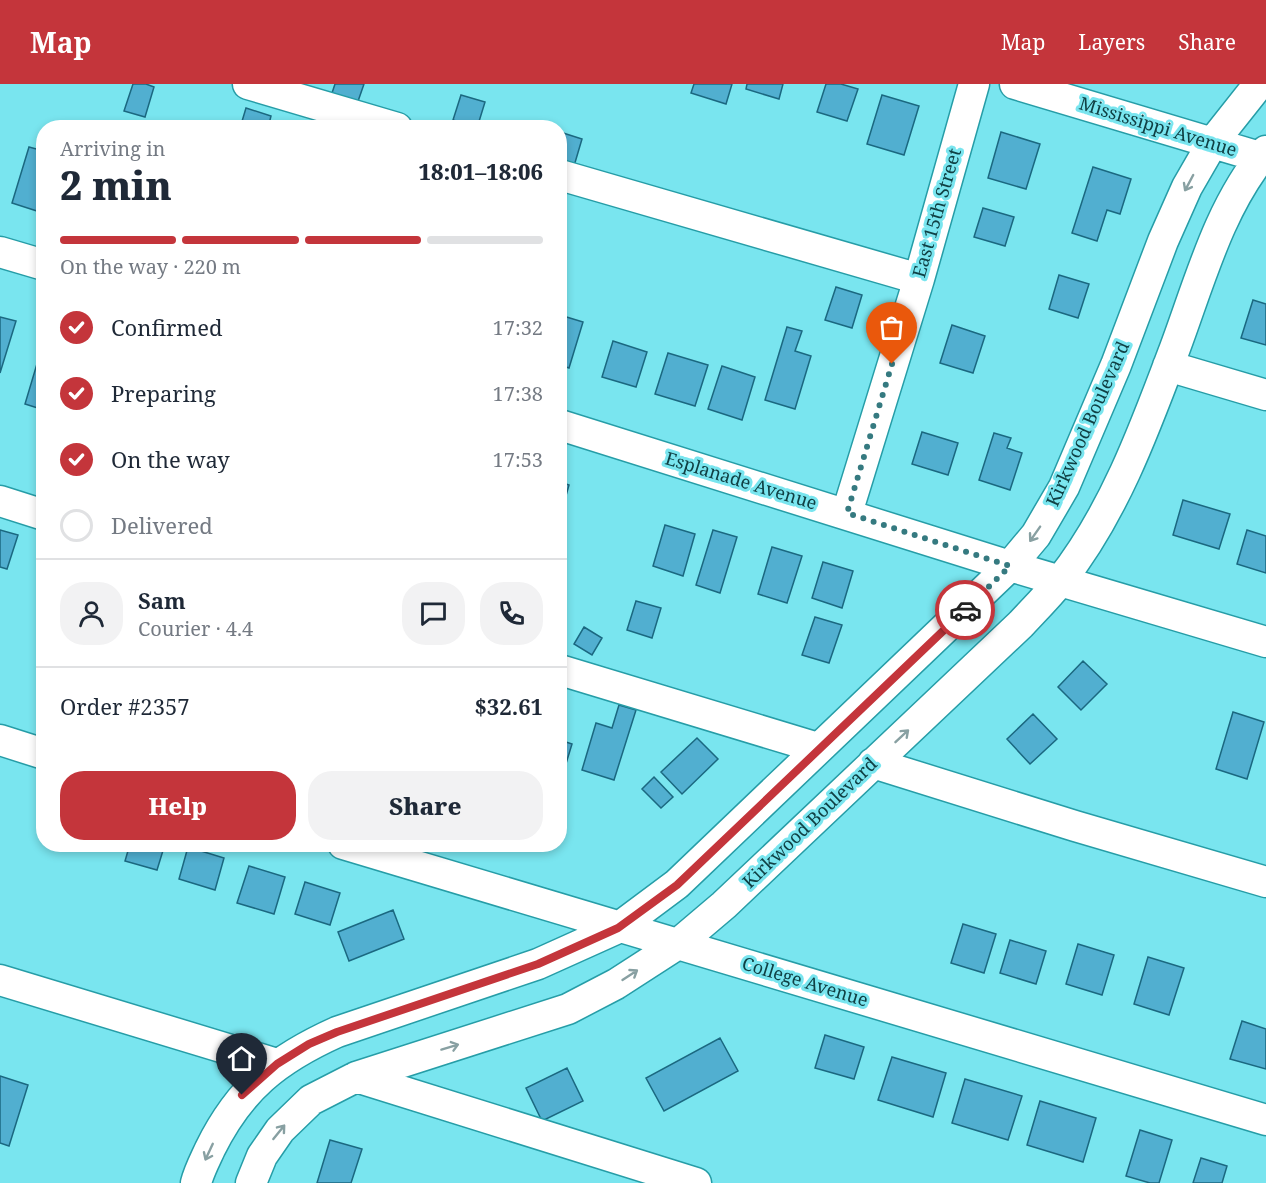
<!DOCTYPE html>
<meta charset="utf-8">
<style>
:root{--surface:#fff;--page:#f2f2f3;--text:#1f2937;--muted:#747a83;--line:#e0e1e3;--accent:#c4353b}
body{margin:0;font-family:"Noto Serif",serif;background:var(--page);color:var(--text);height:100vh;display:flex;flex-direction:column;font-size:22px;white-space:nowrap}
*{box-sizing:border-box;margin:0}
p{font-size:20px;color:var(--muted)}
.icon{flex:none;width:33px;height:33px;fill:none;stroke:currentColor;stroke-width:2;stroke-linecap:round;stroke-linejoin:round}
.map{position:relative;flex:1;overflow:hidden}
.sheet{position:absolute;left:36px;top:36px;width:531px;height:732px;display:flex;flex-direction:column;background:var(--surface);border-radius:24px;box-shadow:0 3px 9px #0003}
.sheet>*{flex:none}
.pin{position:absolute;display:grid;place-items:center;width:51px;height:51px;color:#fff;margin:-62px -26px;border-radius:50% 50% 50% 0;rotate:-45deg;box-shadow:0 0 6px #0007}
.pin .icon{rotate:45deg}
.courier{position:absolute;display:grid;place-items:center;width:60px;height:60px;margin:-30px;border:4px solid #c4353b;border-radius:50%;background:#fff;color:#222;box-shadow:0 2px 8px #0007}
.headline em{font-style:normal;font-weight:800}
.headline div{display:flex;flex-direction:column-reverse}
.headline{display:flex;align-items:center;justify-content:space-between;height:102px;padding:0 24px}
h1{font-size:39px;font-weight:800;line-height:45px}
.bar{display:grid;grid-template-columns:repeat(4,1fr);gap:9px 6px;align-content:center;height:72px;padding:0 24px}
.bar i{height:8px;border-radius:4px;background:var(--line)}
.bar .selected{background:var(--accent)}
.bar p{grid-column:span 4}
.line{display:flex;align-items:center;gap:15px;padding:0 24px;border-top:2px solid var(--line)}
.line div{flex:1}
.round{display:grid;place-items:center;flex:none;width:63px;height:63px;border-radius:24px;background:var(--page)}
ol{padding:0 24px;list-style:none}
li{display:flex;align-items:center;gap:18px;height:66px}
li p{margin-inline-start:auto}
li .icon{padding:6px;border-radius:50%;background:var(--accent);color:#fff;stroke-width:4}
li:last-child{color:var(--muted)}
li i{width:33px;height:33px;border:3px solid var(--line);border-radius:50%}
.cta{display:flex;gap:12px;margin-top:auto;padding:12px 24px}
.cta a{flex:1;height:69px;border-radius:24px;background:var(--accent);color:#fff;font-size:24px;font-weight:800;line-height:69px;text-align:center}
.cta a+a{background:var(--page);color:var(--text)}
header{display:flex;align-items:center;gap:36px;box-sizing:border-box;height:84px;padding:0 30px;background:var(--accent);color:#fff}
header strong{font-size:28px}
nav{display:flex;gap:33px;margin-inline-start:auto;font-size:21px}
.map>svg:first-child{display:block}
.building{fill:#51afd0;stroke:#1b6880;stroke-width:1.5}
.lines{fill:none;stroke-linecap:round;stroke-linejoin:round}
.minor-casing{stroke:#269da7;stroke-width:33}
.minor{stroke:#fff;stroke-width:30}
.oneway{stroke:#88a0a2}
.done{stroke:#357a80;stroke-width:6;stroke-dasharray:0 10.8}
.route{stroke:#c4353b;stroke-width:8}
.labels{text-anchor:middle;stroke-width:6;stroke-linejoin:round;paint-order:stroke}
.street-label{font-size:18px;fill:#104044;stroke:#79e5ef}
</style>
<header>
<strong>Map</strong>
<nav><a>Map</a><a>Layers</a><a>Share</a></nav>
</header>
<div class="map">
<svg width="1266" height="1099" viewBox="0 0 1266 1099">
<rect width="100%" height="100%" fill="#79e5ef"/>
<path class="building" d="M133,0H146L154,3L145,33L124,27Z
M335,0H364L356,23L330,15Z
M694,0H732L726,20L691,9Z
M747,0H783L779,15L746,5Z
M826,0H841L858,5L847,37L817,28Z
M461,11L485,18L477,44L453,36Z
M882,11L919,22L904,71L867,60Z
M246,24L271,32L268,44H240Z
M560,48L582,55L574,82L560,78Z
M1001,48L1040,60L1026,105L988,94Z
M29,63L44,67V115L40,128L12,119Z
M1093,83L1131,95L1120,130L1107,126L1097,157L1072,149Z
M983,124L1014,133L1005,162L974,153Z
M1059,191L1089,200L1078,234L1049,225Z
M836,203L862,211L852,244L825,236Z
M1253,216L1266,220V261L1241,254Z
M560,231L583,238L569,284L560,281Z
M0,233L16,237L0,289Z
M952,241L985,252L973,289L940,279Z
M787,243L802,247L795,267L811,272L795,325L765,316Z
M613,257L647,268L636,303L602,293Z
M42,263L44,264V326L25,320Z
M668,269L708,281L695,322L655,310Z
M722,282L755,293L742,336L708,325Z
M922,348L958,359L948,391L912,380Z
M994,349L1011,354L1007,364L1022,369L1010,406L979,396Z
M560,398L569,401L560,433Z
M1183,416L1230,430L1219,465L1173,451Z
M665,441L695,450L683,492L653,482Z
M0,446L18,451L7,485L0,483Z
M713,446L737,453L720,509L696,501Z
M1247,446L1266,452V489L1237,480Z
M772,463L802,472L787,519L758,510Z
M823,478L853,487L842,524L812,514Z
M636,517L661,524L652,554L627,546Z
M815,533L842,541L829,579L802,571Z
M584,543L602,554L592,571L574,560Z
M1083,577L1107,600L1081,626L1058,603Z
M619,621L636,626L614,696L582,686L596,639L612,644Z
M1233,628L1264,638L1247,695L1216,685Z
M1033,630L1057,655L1030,680L1007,655Z
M697,654L718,675L682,710L661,688Z
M560,656L572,660L561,696L560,695Z
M654,693L673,713L661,724L642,705Z
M130,760H165L157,786L125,777Z
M188,763L224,774L215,806L179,795Z
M249,782L285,793L274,830L237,819Z
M305,798L340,809L330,841L295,830Z
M393,826L404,855L349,877L338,848Z
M963,840L996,850L984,889L951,879Z
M1010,856L1046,867L1036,900L1000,889Z
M1078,860L1114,871L1102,911L1066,900Z
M1148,873L1184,884L1169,931L1134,920Z
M1242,937L1266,945V985L1230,975Z
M825,951L864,963L854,995L815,984Z
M720,954L738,987L664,1027L646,994Z
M892,973L946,989L933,1033L878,1016Z
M567,984L583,1017L542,1037L526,1004Z
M0,992L28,1001L9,1062L0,1059Z
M965,995L1022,1012L1008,1056L952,1039Z
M1040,1017L1096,1034L1083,1078L1027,1061Z
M1140,1046L1172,1056L1159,1099H1150L1126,1092Z
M330,1056L362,1065L351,1099H317Z
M1201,1074L1227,1082L1222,1099H1193Z"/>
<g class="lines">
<defs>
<path id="minor" d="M248,0L397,44
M1015,0L1266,75
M560,91L919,195
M0,168L44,181
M1168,282L1266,311
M560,341L1010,482L1266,558
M0,417L44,431
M847,429L919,195L974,0
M560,586L818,664
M0,656L44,670
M873,679L1075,742L1266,798
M343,760L1266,1036
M0,896L277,980
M356,993L696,1099
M196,1099C199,1087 205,1076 210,1065C240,1004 277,975 337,948L538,880L618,844L677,800L1010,482L1036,451L1064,403L1116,281L1163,157L1187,103L1213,58L1259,0
M251,1099L262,1072L280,1046L311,1016L356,993L568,925L616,900L678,860L724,821L1021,540C1034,526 1048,512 1061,496C1114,429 1145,344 1175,264C1200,197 1219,123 1266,67"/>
</defs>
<use href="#minor" class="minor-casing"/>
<use href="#minor" class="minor"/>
</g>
<defs><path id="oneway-shaft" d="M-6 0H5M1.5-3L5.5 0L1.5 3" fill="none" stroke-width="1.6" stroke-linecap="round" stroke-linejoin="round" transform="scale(1.5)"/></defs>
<g class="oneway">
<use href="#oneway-shaft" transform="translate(1189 99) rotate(118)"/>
<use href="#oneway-shaft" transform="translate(1035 450) rotate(125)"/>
<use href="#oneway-shaft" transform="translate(902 652) rotate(-43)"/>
<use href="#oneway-shaft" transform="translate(630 891) rotate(-33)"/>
<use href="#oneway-shaft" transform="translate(450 963) rotate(-17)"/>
<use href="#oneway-shaft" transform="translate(279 1048) rotate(-51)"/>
<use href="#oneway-shaft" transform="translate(209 1068) rotate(115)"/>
</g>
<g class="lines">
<path class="done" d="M892,280L847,429L1010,482L965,526"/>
<path class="route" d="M242,1011L277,980L309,960L337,948L538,880L618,844L677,801L965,526"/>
</g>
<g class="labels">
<g class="street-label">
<text transform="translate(1158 43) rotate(17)" y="6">Mississippi Avenue</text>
<text transform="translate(937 129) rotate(-74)" y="6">East 15th Street</text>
<text transform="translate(1088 340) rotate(-66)" y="6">Kirkwood Boulevard</text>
<text transform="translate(741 397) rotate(17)" y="6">Esplanade Avenue</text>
<text transform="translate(810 739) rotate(-44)" y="6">Kirkwood Boulevard</text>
<text transform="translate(805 898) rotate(17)" y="6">College Avenue</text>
</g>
</g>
</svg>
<div class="pin" style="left:892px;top:280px;background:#ea580c"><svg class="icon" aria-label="bag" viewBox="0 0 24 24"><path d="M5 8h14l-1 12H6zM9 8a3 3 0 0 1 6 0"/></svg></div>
<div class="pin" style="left:242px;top:1011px;background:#1f2937"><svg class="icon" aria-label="home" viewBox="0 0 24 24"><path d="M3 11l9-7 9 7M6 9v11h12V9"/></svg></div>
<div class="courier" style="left:965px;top:526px"><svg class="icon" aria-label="car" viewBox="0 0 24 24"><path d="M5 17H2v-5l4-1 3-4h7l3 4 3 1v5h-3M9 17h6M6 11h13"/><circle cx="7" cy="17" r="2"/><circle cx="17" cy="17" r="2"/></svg></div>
<section class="sheet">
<div class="headline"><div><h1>2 min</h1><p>Arriving in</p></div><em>18:01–18:06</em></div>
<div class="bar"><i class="selected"></i><i class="selected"></i><i class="selected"></i><i></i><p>On the way · 220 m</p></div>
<ol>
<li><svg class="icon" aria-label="check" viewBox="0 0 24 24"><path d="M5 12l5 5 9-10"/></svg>Confirmed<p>17:32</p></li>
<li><svg class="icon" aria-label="check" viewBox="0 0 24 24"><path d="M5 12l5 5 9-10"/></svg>Preparing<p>17:38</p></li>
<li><svg class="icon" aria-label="check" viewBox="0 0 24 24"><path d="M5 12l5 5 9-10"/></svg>On the way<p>17:53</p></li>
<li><i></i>Delivered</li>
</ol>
<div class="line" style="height:108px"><a class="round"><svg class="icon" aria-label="person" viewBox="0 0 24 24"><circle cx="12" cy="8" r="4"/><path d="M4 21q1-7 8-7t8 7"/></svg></a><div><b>Sam</b><p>Courier · 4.4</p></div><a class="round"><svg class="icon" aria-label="chat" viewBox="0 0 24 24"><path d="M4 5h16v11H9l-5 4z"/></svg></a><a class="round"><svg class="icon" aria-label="phone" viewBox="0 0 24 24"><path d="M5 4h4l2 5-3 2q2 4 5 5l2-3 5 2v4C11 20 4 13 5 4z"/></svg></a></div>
<div class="line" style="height:78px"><div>Order #2357</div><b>$32.61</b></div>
<div class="cta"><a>Help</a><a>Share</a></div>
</section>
</div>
